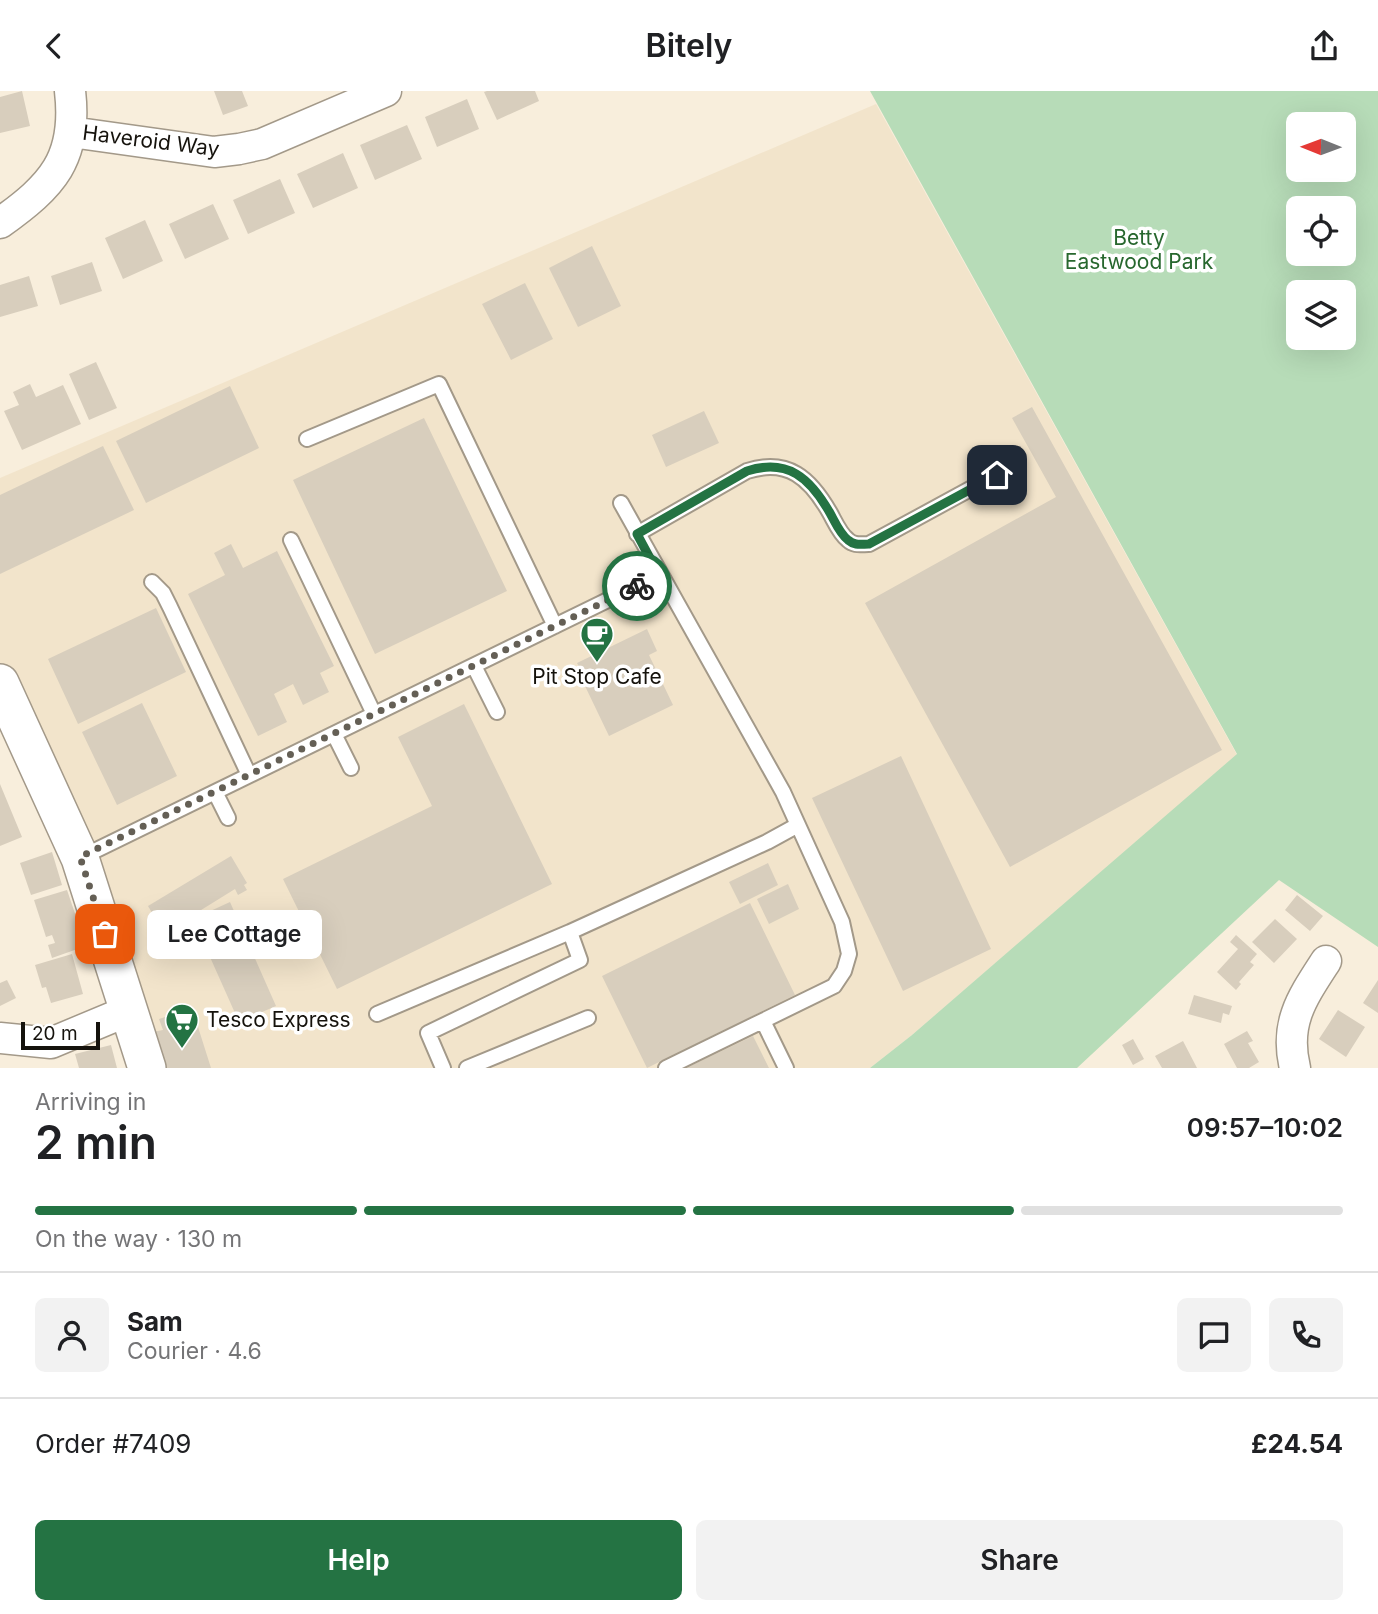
<!DOCTYPE html>
<meta charset="utf-8">
<style>
:root{--surface:#fff;--page:#f2f2f2;--text:#202124;--muted:#757577;--line:#e0e0e0;--accent:#247343}
body{margin:0;font-family:Inter,sans-serif;background:var(--page);color:var(--text);height:100vh;display:flex;flex-direction:column;font-size:26px;white-space:nowrap}
*{box-sizing:border-box;margin:0}
p{font-size:23px;color:var(--muted)}
.icon{flex:none;width:38px;height:38px;fill:none;stroke:currentColor;stroke-width:2;stroke-linecap:round;stroke-linejoin:round}
.map{position:relative;height:977px;overflow:hidden}
.side{display:flex;flex-direction:column;background:var(--surface);flex:1}
.side>*{flex:none}
.needle{width:46px;rotate:271deg}
.buttons{position:absolute;left:1286px;top:21px;display:grid;gap:14px}
.buttons a{display:grid;place-items:center;width:70px;height:70px;border-radius:10px;background:var(--surface);box-shadow:0 7px 28px #0002;font-size:35px}
.scale{position:absolute;left:21px;bottom:18px;width:79px;box-sizing:border-box;padding-left:7px;border:4px solid #15120c;border-top:0;font-size:19px;line-height:24px;white-space:nowrap;color:#15120c;-webkit-text-stroke:5px #fff;paint-order:stroke}
.pin{position:absolute;display:grid;place-items:center;width:60px;height:60px;color:#fff;margin:-30px;border-radius:14px;box-shadow:0 4px 10px #0006}
.courier{position:absolute;display:grid;place-items:center;width:70px;height:70px;margin:-35px;border:5px solid #247343;border-radius:50%;background:#fff;color:#222;box-shadow:0 2px 9px #0007}
.bubble{position:absolute;height:49px;border-radius:10px;background:var(--surface);box-shadow:0 7px 28px #0002;font-size:23px;font-weight:600;line-height:49px;text-align:center}
.headline em{font-style:normal;font-weight:600}
.headline div{display:flex;flex-direction:column-reverse}
.headline{display:flex;align-items:center;justify-content:space-between;height:119px;padding:0 35px}
h1{font-size:46px;font-weight:600;line-height:52px}
.bar{display:grid;grid-template-columns:repeat(4,1fr);gap:10px 7px;align-content:center;height:84px;padding:0 35px}
.bar i{height:9px;border-radius:5px;background:var(--line)}
.bar .active{background:var(--accent)}
.bar p{grid-column:span 4}
.line{display:flex;align-items:center;gap:18px;padding:0 35px;border-top:2px solid var(--line)}
.line div{flex:1}
.round{display:grid;place-items:center;flex:none;width:74px;height:74px;border-radius:10px;background:var(--page)}
.cta{display:flex;gap:14px;margin-top:auto;padding:14px 35px}
.cta a{flex:1;height:80px;border-radius:10px;background:var(--accent);color:#fff;font-size:28px;font-weight:600;line-height:80px;text-align:center}
.cta a+a{background:var(--page);color:var(--text)}
header{display:flex;justify-content:space-between;align-items:center;height:91px;padding:0 35px;background:var(--surface);font-size:32px;font-weight:600}
.map>svg:first-child{display:block}
.built{fill:#f2e4cb}
.green{fill:#b7dcb8;fill-rule:evenodd}
.building{fill:#d8cebd}
.lines{fill:none;stroke-linecap:round;stroke-linejoin:round}
.service-casing{stroke:#a39989;stroke-width:18}
.minor-casing{stroke:#a39989;stroke-width:33}
.tertiary-casing{stroke:#a39989;stroke-width:40}
.service{stroke:#fff;stroke-width:14}
.minor{stroke:#fff;stroke-width:30}
.tertiary{stroke:#fff;stroke-width:37}
.done{stroke:#645f55;stroke-width:7;stroke-dasharray:0 12.6}
.route{stroke:#247343;stroke-width:9}
.labels{text-anchor:middle;stroke-width:7;stroke-linejoin:round;paint-order:stroke}
.street-label{font-size:21px;fill:#15120c;stroke:#fff}
.park-label{font-size:21px;fill:#27672e;stroke:#fff}
.poi-label{font-size:21px;fill:#15120c;stroke:#fff}
</style>
<header><svg class="icon" aria-label="back" viewBox="0 0 24 24"><path d="M15 5l-7 7 7 7"/></svg>Bitely<svg class="icon" aria-label="share" viewBox="0 0 24 24"><path d="M12 15V3M7 8l5-5 5 5M5 13v7h14v-7"/></svg></header>
<div class="map">
<svg width="1378" height="977" viewBox="0 0 1378 977">
<rect width="100%" height="100%" fill="#f8eedc"/>
<path class="built" d="M876,13L1237,664L912,944L870,977H147L0,592V387Z"/>
<path class="green" d="M870,0H1378V856L1279,789L1077,977H870L912,944L1237,663ZM1298,33H1344V79H1298ZM1298,117H1344V163H1298ZM1298,201H1344V247H1298Z"/>
<path class="building" d="M22,0L30,35L0,42V6Z
M214,0H242L248,15L223,24Z
M487,0H535L539,10L497,29L484,1Z
M467,8L479,38L437,56L425,26Z
M407,34L422,68L375,89L360,54Z
M343,62L358,97L313,117L297,83Z
M280,88L295,122L248,143L233,109Z
M213,113L229,148L185,168L169,133Z
M145,129L163,170L123,188L105,147Z
M592,155L621,215L578,236L549,177Z
M92,171L102,200L60,214L51,185Z
M29,185L38,215L0,226V194Z
M525,192L553,248L511,269L482,213Z
M96,271L117,317L89,329L69,283Z
M30,293L36,306L63,294L81,333L22,359L4,320L19,314L13,301Z
M230,295L259,357L146,412L116,350Z
M1032,316L1222,659L1010,776L865,512L1056,406L1012,327Z
M704,320L719,352L666,376L652,344Z
M424,327L507,500L375,563L293,389Z
M103,355L134,419L0,483V404Z
M231,453L243,477L277,460L334,575L320,582L329,601L303,614L293,593L274,603L287,631L258,645L188,503L225,484L214,462Z
M156,517L186,581L78,633L48,568Z
M647,538L657,560L649,564L673,614L609,645L585,595L588,594L577,572Z
M142,612L177,685L117,714L82,641Z
M464,613L552,793L337,898L283,788L432,715L398,646Z
M901,665L991,858L903,900L812,707Z
M0,693L22,746L0,755Z
M52,761L62,794L31,804L20,772Z
M231,765L247,792L244,794L247,799L238,804L235,798L164,842L148,815Z
M768,772L778,794L740,813L729,791Z
M788,793L799,818L769,833L757,808Z
M67,799L86,855L52,867L48,854L55,852L52,844L46,846L34,809Z
M1297,804L1323,825L1310,840L1285,819Z
M230,811L276,915L239,931L193,828Z
M750,812L795,904L647,977L602,885Z
M1275,828L1297,848L1274,872L1252,851Z
M1236,844L1257,863L1250,871L1254,874L1239,891L1241,893L1236,899L1217,881L1238,858L1230,851Z
M72,863L83,903L51,912L46,896L42,897L35,874Z
M7,889L16,907L0,915V892Z
M1378,889V922L1363,912Z
M1194,904L1232,915L1229,924L1223,922L1221,932L1188,923Z
M192,917L211,977H164L153,941L163,939L159,928Z
M1338,919L1365,936L1346,966L1319,948Z
M1247,940L1253,950L1248,952L1259,971L1249,977H1237L1224,953Z
M753,945L769,977H686Z
M1133,948L1144,968L1133,974L1122,954Z
M1183,950L1197,977H1162L1155,965Z
M111,954L117,977H79L75,963Z"/>
<g class="lines">
<defs>
<path id="service" d="M307,348L439,293L555,535
M621,412L783,701L842,831L849,863L844,880L834,895L666,977
M637,443L747,380C788,367 810,387 830,422C835,431 840,443 848,449C854,455 861,453 869,453L1018,372
M291,449L374,623
M152,491L163,502L170,516L249,684
M474,575L497,621
M334,643L351,677
M215,701L228,727
M82,766L659,484
M377,923L570,841L767,751L798,734
M763,930L786,977
M443,977L428,942L580,869L570,841
M467,977L588,927"/>
<path id="minor" d="M71,41L214,61L239,58L262,53L386,0
M0,132C52,95 78,68 70,0
M0,947L51,952L130,919
M1295,977C1284,932 1302,907 1326,870"/>
<path id="tertiary" d="M0,592L80,767L147,977"/>
</defs>
<use href="#service" class="service-casing"/>
<use href="#minor" class="minor-casing"/>
<use href="#tertiary" class="tertiary-casing"/>
<use href="#service" class="service"/>
<use href="#minor" class="minor"/>
<use href="#tertiary" class="tertiary"/>
</g>
<g class="lines">
<path class="done" d="M105,843L80,766L637,495"/>
<path class="route" d="M637,495L659,484L637,443L747,380C788,367 810,387 830,422C835,431 840,443 848,449C855,455 861,453 869,453L997,384"/>
</g>
<defs>
<symbol id="cafe-pin" viewBox="-11 -11 22 30"><path d="M0 17L-7.5 6A9.5 9.5 0 1 1 7.5 6Z" fill="#247343" stroke="#fff"/><path d="M-5.5-4.5H6V0H3Q3 3.5 0 3.5H-2.5Q-5.5 3.5-5.5 0ZM3-3.2v2h1.7v-2ZM-6 4.5H4V6H-6Z" fill="#fff"/></symbol>
<symbol id="supermarket-pin" viewBox="-11 -11 22 30"><path d="M0 17L-7.5 6A9.5 9.5 0 1 1 7.5 6Z" fill="#247343" stroke="#fff"/><path d="M-6-5.5h2.5l.6 2H6L4.5 2H-2.5L-4.4-4H-6ZM-1.5 3.2a1.3 1.3 0 1 0 .1 0ZM3 3.2a1.3 1.3 0 1 0 .1 0Z" fill="#fff"/></symbol>
</defs>
<g fill-rule="evenodd">
<use href="#cafe-pin" x="578" y="524" width="38" height="52"/>
<use href="#supermarket-pin" x="163" y="910" width="38" height="52"/>
</g>
<g class="labels">
<g class="street-label">
<text transform="translate(151 50) rotate(7)" y="7">Haveroid Way</text>
</g>
<g class="park-label">
<text x="1139" y="154">Betty<tspan x="1139" dy="24">Eastwood Park</tspan></text>
</g>
<g class="poi-label">
<text x="597" y="593">Pit Stop Cafe</text>
<text x="206" y="936" text-anchor="start">Tesco Express</text>
</g>
</g>
</svg>
<div class="buttons">
<a><svg class="needle" viewBox="-14 -14 28 28"><path d="M0-13l5 13h-10z" fill="#e53935"/><path d="M0 13l5-13h-10z" fill="#757577"/></svg></a>
<a><svg class="icon" aria-label="locate" viewBox="0 0 24 24"><circle cx="12" cy="12" r="6"/><path d="M12 2v4M12 18v4M2 12h4M18 12h4"/></svg></a>
<a><svg class="icon" aria-label="layers" viewBox="0 0 24 24"><path d="M12 4l9 5-9 5-9-5zM3 14l9 5 9-5"/></svg></a>
</div>
<div class="scale">20 m</div>
<div class="pin" style="left:105px;top:843px;background:#ea580c"><svg class="icon" aria-label="bag" viewBox="0 0 24 24"><path d="M5 8h14l-1 12H6zM9 8a3 3 0 0 1 6 0"/></svg></div>
<div class="pin" style="left:997px;top:384px;background:#1f2937"><svg class="icon" aria-label="home" viewBox="0 0 24 24"><path d="M3 11l9-7 9 7M6 9v11h12V9"/></svg></div>
<div class="courier" style="left:637px;top:495px"><svg class="icon" aria-label="bike" viewBox="0 0 24 24"><circle cx="6" cy="16" r="4"/><circle cx="18" cy="16" r="4"/><path d="M6 16l4-8h5l3 8M10 8l3 8H6M13 5h3"/></svg></div>
<div class="bubble" style="left:147px;top:819px;width:175px">Lee Cottage</div>
</div>
<section class="side">
<div class="headline"><div><h1>2 min</h1><p>Arriving in</p></div><em>09:57–10:02</em></div>
<div class="bar"><i class="active"></i><i class="active"></i><i class="active"></i><i></i><p>On the way · 130 m</p></div>
<div class="line" style="height:126px"><a class="round"><svg class="icon" aria-label="person" viewBox="0 0 24 24"><circle cx="12" cy="8" r="4"/><path d="M4 21q1-7 8-7t8 7"/></svg></a><div><b>Sam</b><p>Courier · 4.6</p></div><a class="round"><svg class="icon" aria-label="chat" viewBox="0 0 24 24"><path d="M4 5h16v11H9l-5 4z"/></svg></a><a class="round"><svg class="icon" aria-label="phone" viewBox="0 0 24 24"><path d="M5 4h4l2 5-3 2q2 4 5 5l2-3 5 2v4C11 20 4 13 5 4z"/></svg></a></div>
<div class="line" style="height:91px"><div>Order #7409</div><b>£24.54</b></div>
<div class="cta"><a>Help</a><a>Share</a></div>
</section>
